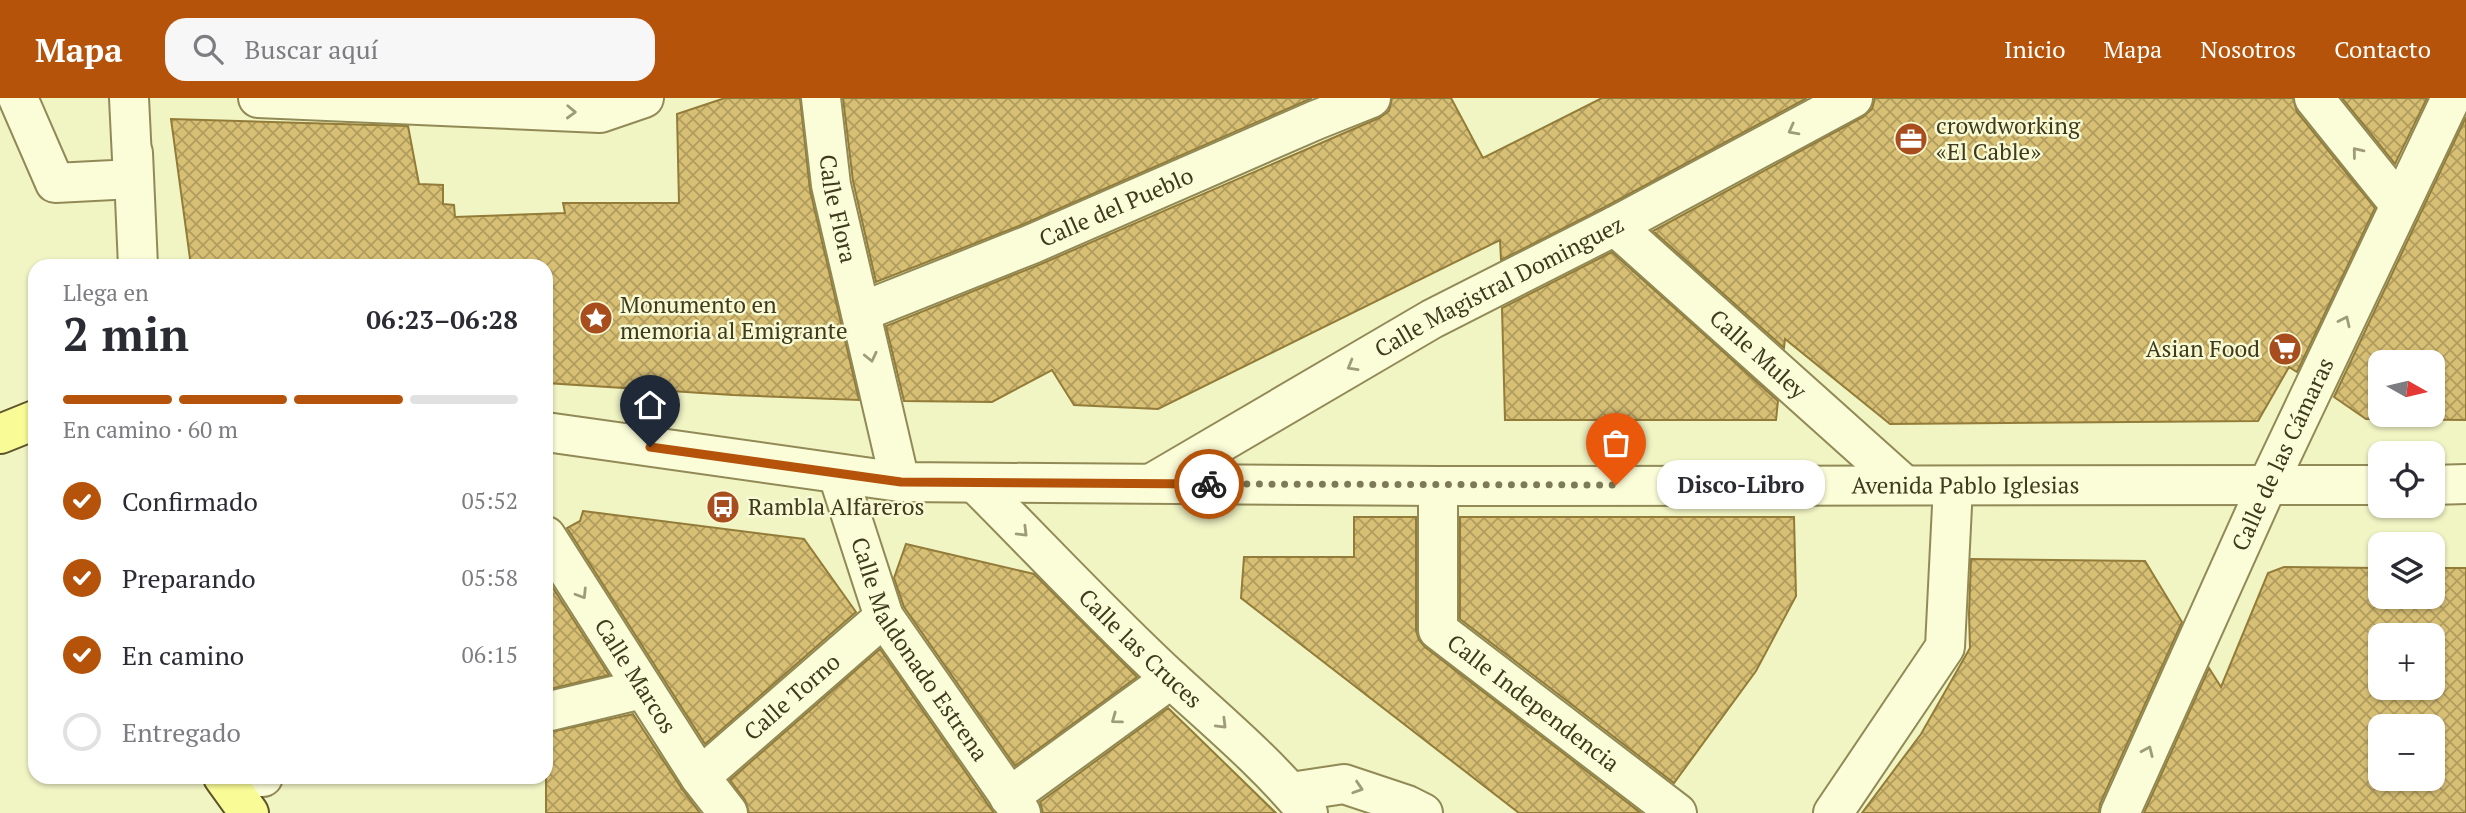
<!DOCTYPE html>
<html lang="es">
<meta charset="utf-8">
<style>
:root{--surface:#fff;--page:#f7f7f7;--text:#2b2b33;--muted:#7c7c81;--line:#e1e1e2;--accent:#b45309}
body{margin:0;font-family:"PT Serif",serif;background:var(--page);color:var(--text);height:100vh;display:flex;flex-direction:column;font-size:26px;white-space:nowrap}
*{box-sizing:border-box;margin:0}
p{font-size:23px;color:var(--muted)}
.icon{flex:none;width:38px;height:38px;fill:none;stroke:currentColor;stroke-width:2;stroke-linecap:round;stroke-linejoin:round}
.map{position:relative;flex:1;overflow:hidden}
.drawer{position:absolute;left:28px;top:161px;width:525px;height:525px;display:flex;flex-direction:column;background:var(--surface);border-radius:21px;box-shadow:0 2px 5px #0004}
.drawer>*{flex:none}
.needle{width:46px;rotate:98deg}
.fabs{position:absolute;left:2368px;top:252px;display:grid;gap:14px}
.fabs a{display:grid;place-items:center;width:77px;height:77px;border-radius:14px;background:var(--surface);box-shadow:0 2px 5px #0004;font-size:35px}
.pin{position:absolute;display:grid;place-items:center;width:60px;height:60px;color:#fff;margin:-72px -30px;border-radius:50% 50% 50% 0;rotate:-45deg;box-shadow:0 0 7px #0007}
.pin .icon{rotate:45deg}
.courier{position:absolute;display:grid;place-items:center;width:70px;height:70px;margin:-35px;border:5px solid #b45309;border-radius:50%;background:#fff;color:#222;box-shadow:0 2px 9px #0007}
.bubble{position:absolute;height:49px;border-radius:21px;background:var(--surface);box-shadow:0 2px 5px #0004;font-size:23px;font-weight:600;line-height:49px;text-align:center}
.overview em{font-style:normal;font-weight:600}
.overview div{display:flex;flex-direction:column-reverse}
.overview{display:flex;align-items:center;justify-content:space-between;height:119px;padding:0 35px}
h1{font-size:46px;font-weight:600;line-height:52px}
.bar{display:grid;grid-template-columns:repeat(4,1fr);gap:10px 7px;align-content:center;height:84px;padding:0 35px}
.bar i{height:9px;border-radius:5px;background:var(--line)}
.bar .on{background:var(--accent)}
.bar p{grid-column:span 4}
ol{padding:0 35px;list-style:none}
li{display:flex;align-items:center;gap:21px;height:77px}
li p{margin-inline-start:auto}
li .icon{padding:7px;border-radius:50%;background:var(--accent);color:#fff;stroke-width:4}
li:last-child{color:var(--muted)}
li i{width:38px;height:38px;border:4px solid var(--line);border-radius:50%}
header{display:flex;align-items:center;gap:42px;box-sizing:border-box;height:98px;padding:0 35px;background:var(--accent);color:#fff}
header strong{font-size:33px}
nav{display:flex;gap:38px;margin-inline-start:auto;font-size:24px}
.search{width:490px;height:63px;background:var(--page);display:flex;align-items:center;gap:18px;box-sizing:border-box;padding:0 24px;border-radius:21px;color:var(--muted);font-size:26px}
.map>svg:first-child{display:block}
.building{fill:url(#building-cross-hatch);stroke:#937c39;stroke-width:2;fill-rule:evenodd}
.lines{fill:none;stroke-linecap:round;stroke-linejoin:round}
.minor-casing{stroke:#918a57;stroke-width:42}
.major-casing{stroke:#5e542b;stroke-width:42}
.minor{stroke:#fbfdd8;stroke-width:38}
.major{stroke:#f8fb96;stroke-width:38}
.oneway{stroke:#9d9b7a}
.done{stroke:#7d7a57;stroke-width:7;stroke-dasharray:0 12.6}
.route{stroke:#b45309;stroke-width:9}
.labels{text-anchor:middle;stroke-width:5;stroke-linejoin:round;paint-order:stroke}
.poi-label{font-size:23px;fill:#3f391d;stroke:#f8fad4;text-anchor:start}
.street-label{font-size:23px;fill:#3f391d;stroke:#f8fad4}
</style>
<header>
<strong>Mapa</strong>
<div class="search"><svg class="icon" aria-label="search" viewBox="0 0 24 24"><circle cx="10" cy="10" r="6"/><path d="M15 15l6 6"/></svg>Buscar aquí</div>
<nav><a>Inicio</a><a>Mapa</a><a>Nosotros</a><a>Contacto</a></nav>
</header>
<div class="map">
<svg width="2466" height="715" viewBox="0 0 2466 715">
<defs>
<pattern id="building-cross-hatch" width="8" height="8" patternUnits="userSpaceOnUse" patternTransform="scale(1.75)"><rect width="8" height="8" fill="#d7bf74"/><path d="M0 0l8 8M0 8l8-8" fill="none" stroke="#b09c5f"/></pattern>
</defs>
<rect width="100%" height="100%" fill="#f1f4c3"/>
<path class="building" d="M725,0H800L810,92L859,302L733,297L546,285V168H191L171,21L408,28L419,86L443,87V106L454,107L455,119L565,115L563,105H679L677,16Z
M843,0H1312L1024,126L876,184L853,83Z
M1392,0H1451L1483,60L1602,0H1807L1605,109L1501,162L1500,142L1158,311L1074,307L1052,272L992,304L904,303L886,228L1041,166L1379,20L1389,13Z
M1875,0H2293L2297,14L2375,110L2297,274L2289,269L2258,323L1890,326L1785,241L1784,250L1653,133L1863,19L1872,11Z
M2342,0H2427L2395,66Z
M2466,19V322L2366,321L2334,299ZM2380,264H2432V317H2380Z
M1612,154L1778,303L1776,322H1505L1502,210Z
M583,413L804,441L856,514L705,646L567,430L580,423Z
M1354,419H1416V532L1419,542L1425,549L1641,715H1519L1241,500L1244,459H1354Z
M1460,419H1794L1796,498L1756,573L1674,685L1460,521Z
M906,446L1034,476L1137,579L1015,668L904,509L894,480Z
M1971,461L2145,463L2182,524L2100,706L2099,715H1862L1921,636L1970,550L1969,516Z
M2284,469L2380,470V499H2432V470H2466V715H2144L2209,570L2221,589L2268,475ZM2380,537H2432V590H2380ZM2380,628H2432V681H2380Z
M546,479L609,577L546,592Z
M880,551L994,715H749L745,702L730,682Z
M1168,610L1276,715H1043L1040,704Z
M633,616L682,691L700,715H546V635Z"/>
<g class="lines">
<defs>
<g id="minor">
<path d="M18,0L55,85L133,81L129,0"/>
<path d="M258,0L600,15L644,0"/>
<path id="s1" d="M821,0L831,87L900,384"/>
<path d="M2314,0L2400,107"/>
<path d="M133,55L138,168"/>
<path id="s2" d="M1615,128L1903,386"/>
<path id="s3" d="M861,214L1032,146L1316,22L1371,0"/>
<path id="s4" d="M546,334L900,384L1438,388L2380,387"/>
<path id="s5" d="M838,377L884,519L1021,715"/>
<path id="s6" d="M975,385C1040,450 1103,518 1171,581C1218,624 1267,665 1308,715"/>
<path id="s7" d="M1152,385L1432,221L1615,128L1853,0"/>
<path d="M2432,387L2466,386"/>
<path id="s8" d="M1438,388V532L1677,715"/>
<path id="s9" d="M546,438L700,679L728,715"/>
<path d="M546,614L642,591"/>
<path d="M252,679H263"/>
<path id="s10" d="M700,679L884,519"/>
<path d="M1291,694L1344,686L1407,707L1423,715"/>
<path d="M1009,699L1171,581"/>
<path d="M1833,715L1945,549L1953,388"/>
<path id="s11" d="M2120,715L2267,388L2451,0"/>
</g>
<path id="major" d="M0,336L35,322
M223,679L249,715"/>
</defs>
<use href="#minor" class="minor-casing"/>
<use href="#major" class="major-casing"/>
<use href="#minor" class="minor"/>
<use href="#major" class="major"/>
</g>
<defs><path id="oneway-chevron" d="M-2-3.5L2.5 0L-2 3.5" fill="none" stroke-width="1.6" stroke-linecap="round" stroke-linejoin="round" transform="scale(1.75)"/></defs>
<g class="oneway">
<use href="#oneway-chevron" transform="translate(571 14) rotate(2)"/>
<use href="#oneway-chevron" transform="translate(1793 32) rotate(152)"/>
<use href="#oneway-chevron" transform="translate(2357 54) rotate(-129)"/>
<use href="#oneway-chevron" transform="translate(2345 223) rotate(-65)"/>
<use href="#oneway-chevron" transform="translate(871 259) rotate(77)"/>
<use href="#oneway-chevron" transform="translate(1352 268) rotate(150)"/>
<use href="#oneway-chevron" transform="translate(1023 434) rotate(45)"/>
<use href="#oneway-chevron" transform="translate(582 496) rotate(58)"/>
<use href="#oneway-chevron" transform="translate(1116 621) rotate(144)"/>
<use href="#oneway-chevron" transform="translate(1222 626) rotate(45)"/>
<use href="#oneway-chevron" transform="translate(2148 653) rotate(-66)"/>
<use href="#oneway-chevron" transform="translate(1358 690) rotate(18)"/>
</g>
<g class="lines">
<path class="done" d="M1209,386L1616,387"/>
<path class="route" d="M650,349L901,384L1209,386"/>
</g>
<defs>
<symbol id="office-disc" viewBox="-11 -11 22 22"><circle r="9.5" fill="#a84d1e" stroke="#f8fad4"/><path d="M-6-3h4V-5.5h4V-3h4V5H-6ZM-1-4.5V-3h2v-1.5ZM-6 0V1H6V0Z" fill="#fff"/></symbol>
<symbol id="sight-disc" viewBox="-11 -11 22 22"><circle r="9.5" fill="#a84d1e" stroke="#f8fad4"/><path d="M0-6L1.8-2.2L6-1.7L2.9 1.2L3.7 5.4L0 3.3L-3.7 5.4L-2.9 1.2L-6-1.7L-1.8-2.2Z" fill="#fff"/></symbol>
<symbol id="supermarket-disc" viewBox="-11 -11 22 22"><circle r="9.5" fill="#a84d1e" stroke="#f8fad4"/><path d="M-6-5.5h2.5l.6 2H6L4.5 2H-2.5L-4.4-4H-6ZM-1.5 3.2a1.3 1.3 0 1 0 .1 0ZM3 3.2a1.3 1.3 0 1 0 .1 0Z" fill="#fff"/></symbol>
<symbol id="bus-disc" viewBox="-11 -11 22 22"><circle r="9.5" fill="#a84d1e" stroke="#f8fad4"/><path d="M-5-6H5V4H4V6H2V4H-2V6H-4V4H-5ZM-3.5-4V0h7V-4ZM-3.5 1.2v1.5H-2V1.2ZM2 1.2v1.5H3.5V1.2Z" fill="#fff"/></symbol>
</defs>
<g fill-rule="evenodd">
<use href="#office-disc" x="1892" y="22" width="38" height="38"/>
<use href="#sight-disc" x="577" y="201" width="38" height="38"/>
<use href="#supermarket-disc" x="2266" y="232" width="38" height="38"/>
<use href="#bus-disc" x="704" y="390" width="38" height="38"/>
</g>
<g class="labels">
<g class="poi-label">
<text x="1936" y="36">crowdworking<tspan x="1936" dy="26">«El Cable»</tspan></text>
<text x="620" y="215">Monumento en<tspan x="620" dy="26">memoria al Emigrante</tspan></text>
<text x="2260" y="259" text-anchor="end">Asian Food</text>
<text x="748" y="417">Rambla Alfareros</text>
</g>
<g class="street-label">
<text dy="8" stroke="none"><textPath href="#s3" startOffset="276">Calle del Pueblo</textPath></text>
<text dy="8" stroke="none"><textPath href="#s1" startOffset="112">Calle Flora</textPath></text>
<text dy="8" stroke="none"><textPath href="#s7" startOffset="399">Calle Magistral Dominguez</textPath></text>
<text dy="8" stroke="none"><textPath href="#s2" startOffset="192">Calle Muley</textPath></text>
<text dy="8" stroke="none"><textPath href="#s11" startOffset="394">Calle de las Cámaras</textPath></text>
<text dy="8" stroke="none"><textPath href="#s4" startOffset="1423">Avenida Pablo Iglesias</textPath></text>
<text dy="8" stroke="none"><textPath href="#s5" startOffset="194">Calle Maldonado Estrena</textPath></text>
<text dy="8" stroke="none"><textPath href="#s6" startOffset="234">Calle las Cruces</textPath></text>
<text dy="8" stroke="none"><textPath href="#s9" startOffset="166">Calle Marcos</textPath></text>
<text dy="8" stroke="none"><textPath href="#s10" startOffset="122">Calle Torno</textPath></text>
<text dy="8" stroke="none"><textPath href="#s8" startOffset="264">Calle Independencia</textPath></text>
</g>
</g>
</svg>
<div class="fabs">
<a><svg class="needle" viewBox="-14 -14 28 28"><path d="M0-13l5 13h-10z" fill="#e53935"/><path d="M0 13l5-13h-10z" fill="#7c7c81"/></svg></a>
<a><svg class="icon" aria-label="locate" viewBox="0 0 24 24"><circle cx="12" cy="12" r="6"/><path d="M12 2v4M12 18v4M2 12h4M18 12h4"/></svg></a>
<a><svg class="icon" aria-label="layers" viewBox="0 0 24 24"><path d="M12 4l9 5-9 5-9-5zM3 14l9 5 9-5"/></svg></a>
<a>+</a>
<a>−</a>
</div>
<div class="pin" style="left:1616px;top:387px;background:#ea580c"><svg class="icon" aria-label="bag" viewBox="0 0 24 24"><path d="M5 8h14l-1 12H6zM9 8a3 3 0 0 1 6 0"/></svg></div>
<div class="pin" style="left:650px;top:349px;background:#1f2937"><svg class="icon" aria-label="home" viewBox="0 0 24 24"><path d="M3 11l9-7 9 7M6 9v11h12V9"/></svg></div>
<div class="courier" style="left:1209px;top:386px"><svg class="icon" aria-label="bike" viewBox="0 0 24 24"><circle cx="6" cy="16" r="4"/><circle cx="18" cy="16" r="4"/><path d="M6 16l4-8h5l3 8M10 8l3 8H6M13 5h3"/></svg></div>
<div class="bubble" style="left:1657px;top:362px;width:168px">Disco-Libro</div>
<section class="drawer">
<div class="overview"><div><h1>2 min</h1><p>Llega en</p></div><em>06:23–06:28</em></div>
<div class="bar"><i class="on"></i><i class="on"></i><i class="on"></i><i></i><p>En camino · 60 m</p></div>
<ol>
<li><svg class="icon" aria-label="check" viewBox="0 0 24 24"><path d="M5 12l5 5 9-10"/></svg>Confirmado<p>05:52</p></li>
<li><svg class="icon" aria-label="check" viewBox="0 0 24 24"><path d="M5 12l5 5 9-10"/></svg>Preparando<p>05:58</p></li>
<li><svg class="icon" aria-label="check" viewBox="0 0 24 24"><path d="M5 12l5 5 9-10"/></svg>En camino<p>06:15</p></li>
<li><i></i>Entregado</li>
</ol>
</section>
</div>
